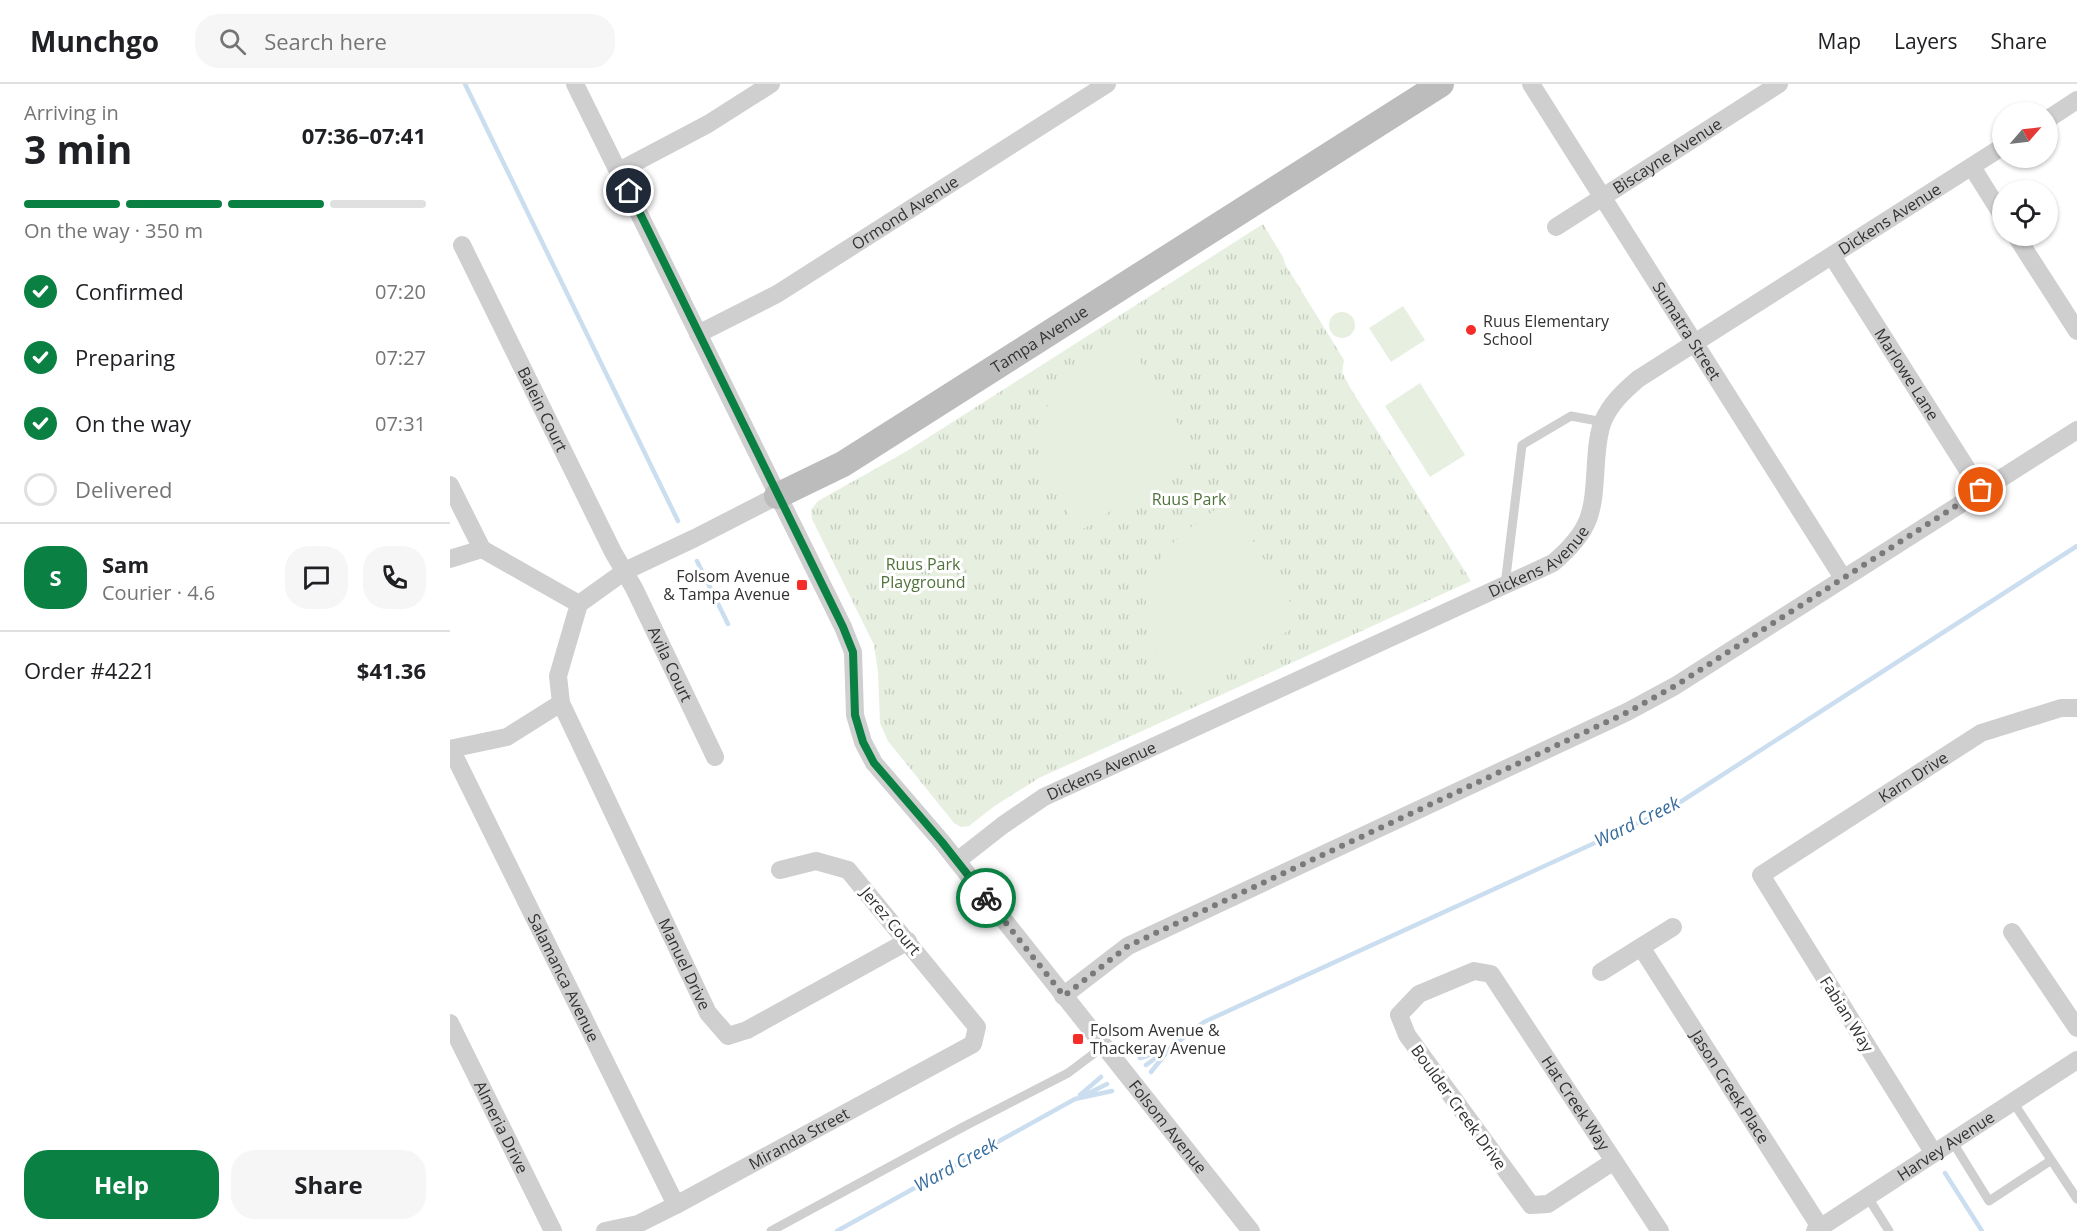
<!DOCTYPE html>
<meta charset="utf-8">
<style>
:root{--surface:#fff;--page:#f6f6f6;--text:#202124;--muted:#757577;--line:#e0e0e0;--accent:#0b8043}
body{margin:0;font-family:"Open Sans",sans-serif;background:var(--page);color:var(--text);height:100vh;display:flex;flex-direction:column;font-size:22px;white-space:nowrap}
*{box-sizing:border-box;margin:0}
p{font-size:20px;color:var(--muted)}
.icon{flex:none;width:33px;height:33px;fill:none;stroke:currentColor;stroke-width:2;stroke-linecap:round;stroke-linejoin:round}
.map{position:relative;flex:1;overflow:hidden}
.sheet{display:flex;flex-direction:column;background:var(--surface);width:450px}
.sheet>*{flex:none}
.needle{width:39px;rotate:62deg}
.controls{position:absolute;left:1542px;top:18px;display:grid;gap:12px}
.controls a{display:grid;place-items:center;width:66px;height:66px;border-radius:50%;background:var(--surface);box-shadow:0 2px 4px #0004;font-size:30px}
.pin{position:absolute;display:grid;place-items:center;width:51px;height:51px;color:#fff;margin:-26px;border:3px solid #fff;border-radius:50%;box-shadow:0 2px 6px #0007}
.courier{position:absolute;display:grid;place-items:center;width:60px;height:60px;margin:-30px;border:4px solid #0b8043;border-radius:50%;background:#fff;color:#222;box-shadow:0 2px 8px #0007}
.summary em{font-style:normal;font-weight:700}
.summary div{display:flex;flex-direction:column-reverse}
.summary{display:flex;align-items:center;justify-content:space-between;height:102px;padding:0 24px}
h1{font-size:39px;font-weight:700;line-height:45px}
.bar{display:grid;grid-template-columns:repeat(4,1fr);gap:9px 6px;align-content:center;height:72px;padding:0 24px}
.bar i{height:8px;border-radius:4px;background:var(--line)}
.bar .selected{background:var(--accent)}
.bar p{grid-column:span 4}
.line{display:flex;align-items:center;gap:15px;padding:0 24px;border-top:2px solid var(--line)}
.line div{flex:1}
.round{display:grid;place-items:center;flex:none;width:63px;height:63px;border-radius:24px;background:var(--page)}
ol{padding:0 24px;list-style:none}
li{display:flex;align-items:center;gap:18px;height:66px}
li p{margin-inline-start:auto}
li .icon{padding:6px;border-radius:50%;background:var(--accent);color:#fff;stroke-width:4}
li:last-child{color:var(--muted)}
li i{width:33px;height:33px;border:3px solid var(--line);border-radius:50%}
.cta{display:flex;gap:12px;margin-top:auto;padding:12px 24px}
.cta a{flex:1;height:69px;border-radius:24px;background:var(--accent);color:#fff;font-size:24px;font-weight:700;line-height:69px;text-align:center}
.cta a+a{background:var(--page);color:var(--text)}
header{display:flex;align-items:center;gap:36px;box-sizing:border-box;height:84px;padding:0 30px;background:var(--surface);border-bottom:2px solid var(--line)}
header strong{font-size:28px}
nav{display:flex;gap:33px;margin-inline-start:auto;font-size:21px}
.search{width:420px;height:54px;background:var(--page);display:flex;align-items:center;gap:15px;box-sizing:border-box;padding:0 21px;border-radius:24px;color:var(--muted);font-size:22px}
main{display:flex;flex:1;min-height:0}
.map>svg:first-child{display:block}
.grass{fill:url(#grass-tufts)}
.pitch{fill:#e7f0e0}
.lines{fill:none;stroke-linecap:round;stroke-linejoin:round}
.stream{stroke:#cbdef0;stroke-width:4.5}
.lane{stroke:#cfcfcf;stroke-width:9}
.street{stroke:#cfcfcf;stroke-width:18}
.secondary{stroke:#bcbcbc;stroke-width:26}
.done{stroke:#7a7a7a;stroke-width:6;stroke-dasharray:0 10.8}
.route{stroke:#0b8043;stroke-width:8}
.poi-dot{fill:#f62c28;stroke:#fff;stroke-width:2}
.labels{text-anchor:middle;stroke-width:6;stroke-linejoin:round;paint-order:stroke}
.street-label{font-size:16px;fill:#323232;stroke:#fff}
.poi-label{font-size:16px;fill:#323232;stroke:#fff;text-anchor:start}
.park-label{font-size:16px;fill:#4f733a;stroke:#fff}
.water-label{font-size:18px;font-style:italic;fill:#376c9e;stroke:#fff}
</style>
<header>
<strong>Munchgo</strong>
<div class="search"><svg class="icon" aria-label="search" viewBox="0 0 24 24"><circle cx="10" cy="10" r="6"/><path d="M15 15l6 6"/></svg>Search here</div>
<nav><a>Map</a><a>Layers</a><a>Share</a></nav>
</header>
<main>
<section class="sheet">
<div class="summary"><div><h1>3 min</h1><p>Arriving in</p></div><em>07:36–07:41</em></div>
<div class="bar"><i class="selected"></i><i class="selected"></i><i class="selected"></i><i></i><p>On the way · 350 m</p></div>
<ol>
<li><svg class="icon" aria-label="check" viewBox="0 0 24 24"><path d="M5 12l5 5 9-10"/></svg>Confirmed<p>07:20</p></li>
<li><svg class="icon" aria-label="check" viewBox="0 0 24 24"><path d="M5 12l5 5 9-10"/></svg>Preparing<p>07:27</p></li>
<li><svg class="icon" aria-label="check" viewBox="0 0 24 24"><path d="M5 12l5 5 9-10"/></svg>On the way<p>07:31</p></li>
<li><i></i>Delivered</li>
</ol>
<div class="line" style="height:108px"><b class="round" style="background:var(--accent);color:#fff">S</b><div><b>Sam</b><p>Courier · 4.6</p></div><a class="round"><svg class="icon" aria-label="chat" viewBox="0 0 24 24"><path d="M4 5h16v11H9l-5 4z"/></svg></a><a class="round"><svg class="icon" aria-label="phone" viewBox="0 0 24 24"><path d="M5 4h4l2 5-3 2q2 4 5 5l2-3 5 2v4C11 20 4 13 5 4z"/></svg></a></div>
<div class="line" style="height:78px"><div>Order #4221</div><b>$41.36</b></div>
<div class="cta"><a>Help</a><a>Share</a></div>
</section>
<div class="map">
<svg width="1627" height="1147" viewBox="0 0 1627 1147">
<defs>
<pattern id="grass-tufts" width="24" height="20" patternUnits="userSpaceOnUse" patternTransform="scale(1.5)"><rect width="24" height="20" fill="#e7f0e0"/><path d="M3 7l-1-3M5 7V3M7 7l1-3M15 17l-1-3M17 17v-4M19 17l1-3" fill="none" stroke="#c7cec1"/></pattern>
</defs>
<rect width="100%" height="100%" fill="#fff"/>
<path class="grass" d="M813,140L833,173L835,180L894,276L892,288L901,305L1021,497L589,694L546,721L519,742L511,743L504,739L438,657L430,639L428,588L424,561L362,435L361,426L368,417L457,367Z"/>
<path class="pitch" d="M953,222L975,256L941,278L919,244Z
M879 241a13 13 0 1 1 26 0a13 13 0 1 1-26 0Z
M674,251L744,366L743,373L630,447C622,434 612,421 605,407C578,355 590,312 635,275C646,266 661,258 674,251Z
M970,299L1015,371L980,393L935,322Z
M779,417L849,533V540L734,612C721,591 706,571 698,547C696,542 697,535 696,529C692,473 737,444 779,417Z"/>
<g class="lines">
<path class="stream" d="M15,0L228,437
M247,477L278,540
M690,974L720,964
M696,981L715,967
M701,988L720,964L754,938L1221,724L1627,462
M630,1011L651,993
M633,1012L657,1000
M1495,1089L1532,1147
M387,1147L625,1015L662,1007"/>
<path class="lane" d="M1055,501L1072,361L1121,332L1153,338
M1563,1018L1627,1115
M1502,1057L1539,1117L1600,1077
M1417,1112L1439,1147
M321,1147L513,1043L618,989L654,962"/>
<g class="street">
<path id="s1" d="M125,0L393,543L403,568L405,631L413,658L424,679L492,758L801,1147"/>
<path id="s2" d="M1081,0L1393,494"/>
<path d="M1598,35L1627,16"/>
<path d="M1522,83L1552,131"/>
<path d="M169,87L258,40L321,0"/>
<path id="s3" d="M1106,143L1329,0"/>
<path d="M1566,152L1627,247"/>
<path id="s4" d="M12,161L163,468L184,504L265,673"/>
<path id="s5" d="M1382,172L1531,407"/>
<path id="s6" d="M248,250L327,210L657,0"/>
<path d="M0,401L32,465"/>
<path id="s7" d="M0,475L32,465L129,520L108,592L111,619L258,929L278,952L297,946L458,857"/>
<path d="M129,520L175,487L245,454L327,412"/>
<path d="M0,665L57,653L111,619"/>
<path id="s8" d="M1,665L226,1121"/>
<path id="s9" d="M507,777L553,741L594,713L1103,479C1143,445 1143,428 1146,378C1147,364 1148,350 1153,337C1161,319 1173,308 1188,295L1552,63"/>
<path d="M1562,848L1627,944"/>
<path id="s10" d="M1191,863L1370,1143"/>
<path d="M1151,888L1223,843"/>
<path d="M613,912L678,862L1177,628L1225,602L1627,346"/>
<path id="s11" d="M0,939L103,1147"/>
<path id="s12" d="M1483,1068L1311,791L1531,649L1611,624H1627"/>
<path id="s13" d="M1164,1077L1098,1120L1081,1121L957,951L949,931L969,910L1024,887L1041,890L1210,1147"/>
<path id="s14" d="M155,1147L188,1140L226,1121L523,960L527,943L398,786L366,777L330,786"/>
<path id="s15" d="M1365,1147L1627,976"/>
</g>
<path class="secondary" id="s16" d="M327,412L393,380L991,0"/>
</g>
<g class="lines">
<path class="done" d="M536,814L614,912L678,862L1178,628L1225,602L1531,406"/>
<path class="route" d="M179,107L393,543L403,568L405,631L413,658L424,679L492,758L536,814"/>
</g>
<g class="poi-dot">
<circle cx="1021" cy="246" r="6"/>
<rect x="346" y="495" width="12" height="12" rx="3"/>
<rect x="622" y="949" width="12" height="12" rx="3"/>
</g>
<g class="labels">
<g class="street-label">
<text dy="6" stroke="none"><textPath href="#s3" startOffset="132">Biscayne Avenue</textPath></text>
<text dy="6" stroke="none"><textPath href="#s6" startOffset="240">Ormond Avenue</textPath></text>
<text dy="6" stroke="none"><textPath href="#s9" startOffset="1178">Dickens Avenue</textPath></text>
<text dy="6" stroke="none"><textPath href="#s2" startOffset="292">Sumatra Street</textPath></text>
<text dy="6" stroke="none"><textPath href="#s16" startOffset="306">Tampa Avenue</textPath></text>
<text dy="6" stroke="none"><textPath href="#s5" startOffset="140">Marlowe Lane</textPath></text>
<text dy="6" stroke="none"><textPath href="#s4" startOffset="183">Balein Court</textPath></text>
<text dy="6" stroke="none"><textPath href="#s9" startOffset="657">Dickens Avenue</textPath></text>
<text dy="6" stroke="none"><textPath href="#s4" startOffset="468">Avila Court</textPath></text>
<text dy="6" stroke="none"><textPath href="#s9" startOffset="171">Dickens Avenue</textPath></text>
<text dy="6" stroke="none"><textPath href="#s12" startOffset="507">Karn Drive</textPath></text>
<text transform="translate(441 837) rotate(50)" y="6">Jerez Court</text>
<text dy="6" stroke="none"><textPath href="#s7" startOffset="536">Manuel Drive</textPath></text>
<text dy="6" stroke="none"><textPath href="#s8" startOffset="255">Salamanca Avenue</textPath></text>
<text transform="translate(1397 930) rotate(58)" y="6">Fabian Way</text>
<text dy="6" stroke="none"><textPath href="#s10" startOffset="166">Jason Creek Place</textPath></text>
<text dy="6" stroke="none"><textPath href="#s13" startOffset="588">Hat Creek Way</textPath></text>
<text transform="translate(1009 1023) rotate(54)" y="6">Boulder Creek Drive</text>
<text dy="6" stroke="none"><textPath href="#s1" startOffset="1215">Folsom Avenue</textPath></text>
<text dy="6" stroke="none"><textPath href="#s11" startOffset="116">Almeria Drive</textPath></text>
<text dy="6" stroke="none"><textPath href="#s14" startOffset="216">Miranda Street</textPath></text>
<text dy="6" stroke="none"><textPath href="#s15" startOffset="156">Harvey Avenue</textPath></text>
</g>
<g class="poi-label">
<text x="1033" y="243">Ruus Elementary<tspan x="1033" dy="18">School</tspan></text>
<text x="340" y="498" text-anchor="end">Folsom Avenue<tspan x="340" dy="18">&amp; Tampa Avenue</tspan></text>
<text x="640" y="952">Folsom Avenue &amp;<tspan x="640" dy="18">Thackeray Avenue</tspan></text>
</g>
<g class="park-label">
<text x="739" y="421">Ruus Park</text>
<text x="473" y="486">Ruus Park<tspan x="473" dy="18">Playground</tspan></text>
</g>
<g class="water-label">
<text transform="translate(1187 738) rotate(-26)" y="6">Ward Creek</text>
<text transform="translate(506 1081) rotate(-29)" y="6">Ward Creek</text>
</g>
</g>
</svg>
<div class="controls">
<a><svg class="needle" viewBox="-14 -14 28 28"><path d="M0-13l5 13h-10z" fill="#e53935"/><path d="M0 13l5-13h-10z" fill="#757577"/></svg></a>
<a><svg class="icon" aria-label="locate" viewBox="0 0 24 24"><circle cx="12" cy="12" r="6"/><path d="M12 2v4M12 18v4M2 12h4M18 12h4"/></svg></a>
</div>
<div class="pin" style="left:1531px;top:406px;background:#ea580c"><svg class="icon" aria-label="bag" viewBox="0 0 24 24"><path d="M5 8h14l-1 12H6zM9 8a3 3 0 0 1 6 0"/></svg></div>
<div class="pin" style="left:179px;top:107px;background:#1f2937"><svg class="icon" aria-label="home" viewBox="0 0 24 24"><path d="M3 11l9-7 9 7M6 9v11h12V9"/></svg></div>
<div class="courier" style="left:536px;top:814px"><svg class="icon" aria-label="bike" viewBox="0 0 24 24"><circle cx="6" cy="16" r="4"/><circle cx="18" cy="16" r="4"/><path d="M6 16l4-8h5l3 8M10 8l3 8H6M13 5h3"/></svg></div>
</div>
</main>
